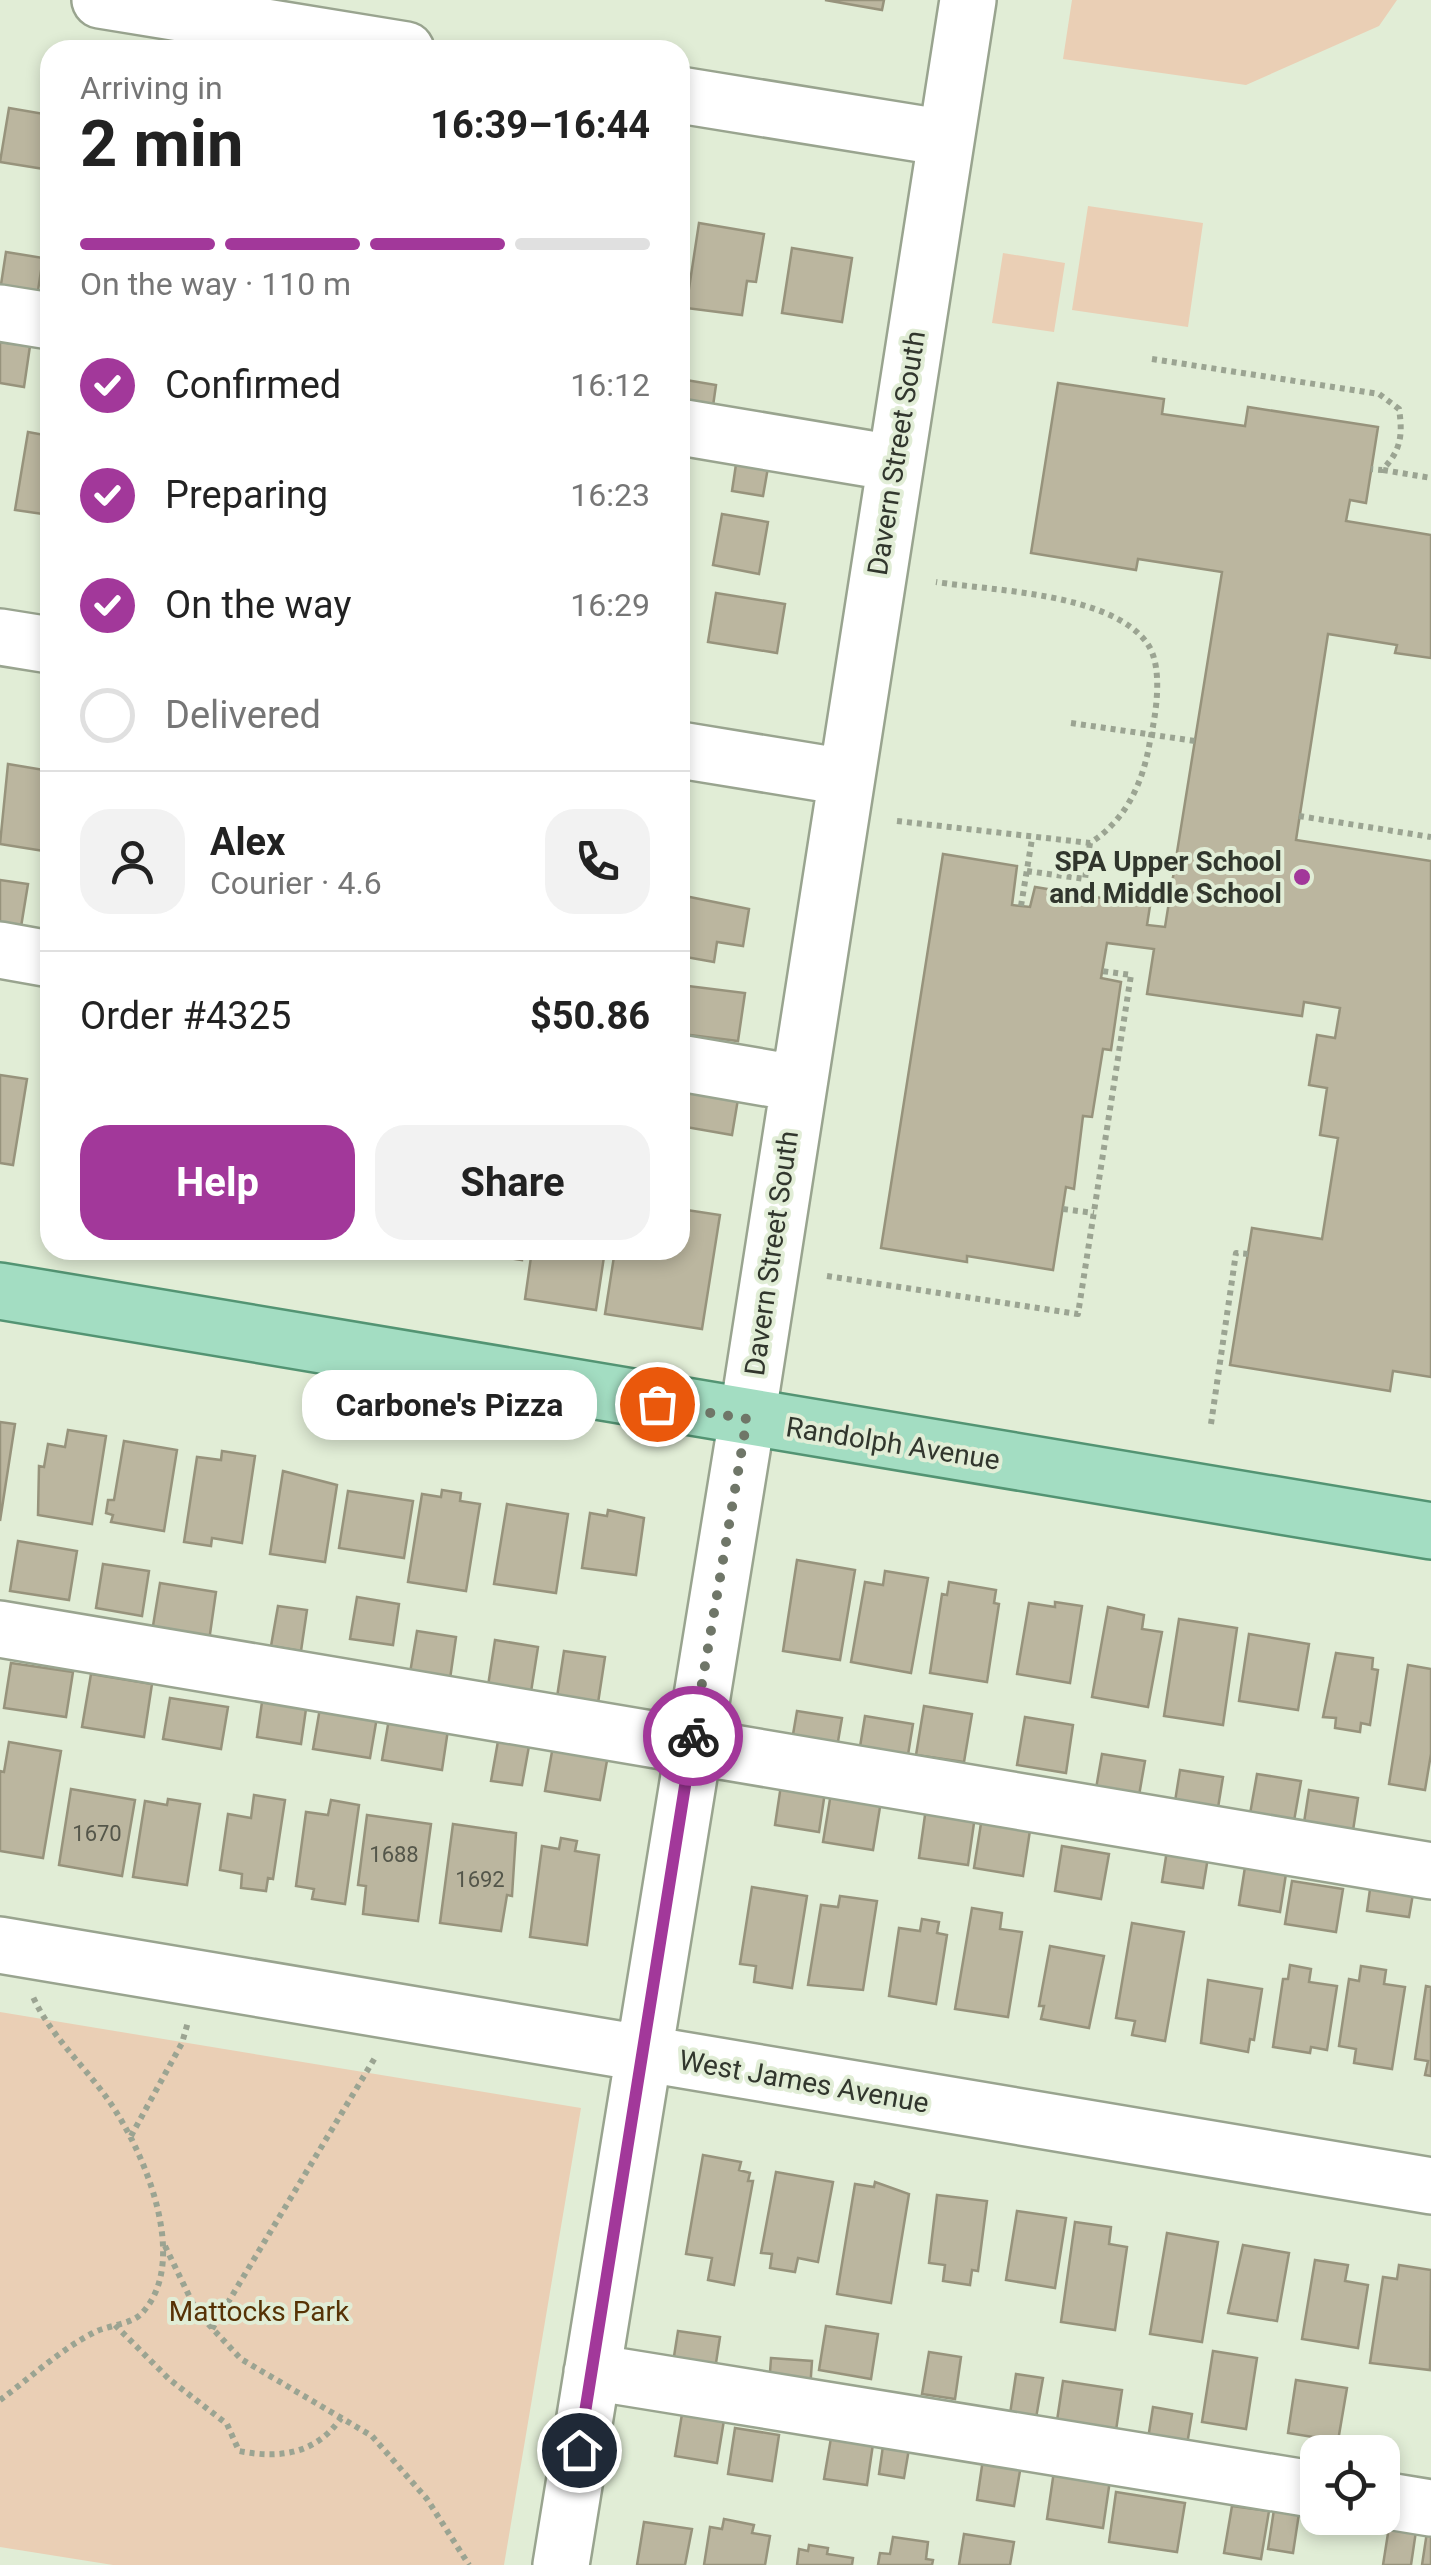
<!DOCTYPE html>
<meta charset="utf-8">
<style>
:root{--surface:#fff;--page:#f2f2f2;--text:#222;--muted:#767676;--line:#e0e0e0;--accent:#a2389a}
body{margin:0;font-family:Roboto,sans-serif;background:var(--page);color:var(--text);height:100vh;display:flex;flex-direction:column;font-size:38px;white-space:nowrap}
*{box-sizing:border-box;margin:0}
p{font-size:32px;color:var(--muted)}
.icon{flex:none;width:55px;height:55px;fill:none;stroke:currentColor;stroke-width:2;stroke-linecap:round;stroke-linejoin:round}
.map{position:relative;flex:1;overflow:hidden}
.sheet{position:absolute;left:40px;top:40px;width:650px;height:1220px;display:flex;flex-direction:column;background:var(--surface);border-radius:30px;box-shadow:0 5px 15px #0003}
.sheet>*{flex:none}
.fabs{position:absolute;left:1300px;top:2435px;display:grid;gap:20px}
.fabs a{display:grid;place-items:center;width:100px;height:100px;border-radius:20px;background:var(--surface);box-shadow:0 5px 15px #0003;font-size:50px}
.pin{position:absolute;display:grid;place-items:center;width:85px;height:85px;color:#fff;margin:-42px;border:5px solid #fff;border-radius:50%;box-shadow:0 2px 10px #0007}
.courier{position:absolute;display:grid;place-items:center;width:100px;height:100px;margin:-50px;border:8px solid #a2389a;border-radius:50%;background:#fff;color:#222;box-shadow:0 2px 12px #0007}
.bubble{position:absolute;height:70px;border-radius:30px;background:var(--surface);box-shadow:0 5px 15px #0003;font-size:32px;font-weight:700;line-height:70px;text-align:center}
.overview em{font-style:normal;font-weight:700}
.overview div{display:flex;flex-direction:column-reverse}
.overview{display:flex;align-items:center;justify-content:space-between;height:170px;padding:0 40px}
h1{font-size:65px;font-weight:700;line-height:75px}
.bar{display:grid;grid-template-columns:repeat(4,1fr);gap:15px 10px;align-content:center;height:120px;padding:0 40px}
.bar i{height:12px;border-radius:8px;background:var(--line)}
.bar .on{background:var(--accent)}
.bar p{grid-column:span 4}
.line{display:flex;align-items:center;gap:25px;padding:0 40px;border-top:2px solid var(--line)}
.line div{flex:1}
.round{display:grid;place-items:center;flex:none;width:105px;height:105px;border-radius:30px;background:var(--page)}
ol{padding:0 40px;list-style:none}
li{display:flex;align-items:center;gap:30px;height:110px}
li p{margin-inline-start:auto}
li .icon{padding:10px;border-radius:50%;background:var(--accent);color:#fff;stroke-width:4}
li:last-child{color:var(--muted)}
li i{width:55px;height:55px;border:5px solid var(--line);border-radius:50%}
.action{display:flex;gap:20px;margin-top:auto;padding:20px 40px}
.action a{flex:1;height:115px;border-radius:30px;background:var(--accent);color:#fff;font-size:40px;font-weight:700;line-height:115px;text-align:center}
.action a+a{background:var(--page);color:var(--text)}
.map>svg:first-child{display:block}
.green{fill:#eacfb5}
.building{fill:#bbb69f;stroke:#97937c;stroke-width:2.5}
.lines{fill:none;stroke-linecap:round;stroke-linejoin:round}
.minor-casing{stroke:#99a48f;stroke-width:60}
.major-casing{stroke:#539473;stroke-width:60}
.path{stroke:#9ba492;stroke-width:6;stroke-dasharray:5 5;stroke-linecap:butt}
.minor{stroke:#fff;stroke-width:55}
.major{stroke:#a3ddc2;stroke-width:55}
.done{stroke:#6f7668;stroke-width:10;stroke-dasharray:0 18}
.route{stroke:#a2389a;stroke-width:12}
.poi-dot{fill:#a2389a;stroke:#e1edd6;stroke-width:4}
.labels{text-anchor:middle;stroke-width:8;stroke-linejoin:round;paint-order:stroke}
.number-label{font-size:22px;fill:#54564a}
.street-label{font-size:28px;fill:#31362d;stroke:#e1edd6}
.poi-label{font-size:28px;font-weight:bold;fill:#31362d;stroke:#e1edd6;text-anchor:end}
.park-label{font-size:28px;fill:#563205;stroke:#e1edd6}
</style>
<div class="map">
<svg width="1431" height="2565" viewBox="0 0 1431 2565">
<rect width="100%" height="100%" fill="#e1edd6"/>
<path class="green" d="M1072,0H1397L1379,26L1246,85L1063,59Z
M1088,206L1203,223L1188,327L1072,310Z
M1003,253L1065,263L1054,332L992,323Z
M0,2012L581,2108L504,2565H113L0,2547Z"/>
<path class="building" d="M825,0H884L882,10Z
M9,108L50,115V170L0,162Z
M699,223L764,234L756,282L747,281L742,315L686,308Z
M792,248L852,258L842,322L782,313Z
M6,252L43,258L37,297L0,291Z
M0,342L30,346L24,387L0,383Z
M680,379L716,385L712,413L680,408Z
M1058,383L1164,399L1162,414L1245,426L1248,407L1378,427L1366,503L1350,500L1346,521L1431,535V658L1395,653L1397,645L1328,634L1296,840L1431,861V1377L1393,1371L1390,1391L1230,1365L1252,1228L1322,1239L1338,1138L1320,1135L1327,1088L1309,1085L1317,1035L1335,1038L1340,1008L1304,1002L1302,1016L1147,994L1154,949L1107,943L1101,978L1121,982L1111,1050L1103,1049L1092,1117L1083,1116L1074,1189L1066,1187L1053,1270L967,1256V1262L881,1248L943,854L1017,866L1012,905L1030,907L1035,887L1150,906L1147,925L1165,927L1222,572L1138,559L1136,570L1031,553Z
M28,432L50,436V515L15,510Z
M738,451L770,456L763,496L732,491Z
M722,514L768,522L759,574L713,565Z
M680,592L688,593L681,637H680Z
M716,593L785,604L777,653L708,642Z
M8,764L50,771V852L0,844Z
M0,880L28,884L20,933L0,930Z
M680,895L749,909L743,946L717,942L714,962L680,956Z
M688,986L745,993L738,1041L682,1034Z
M0,1075L27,1079L13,1165L0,1163Z
M680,1090L738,1099L732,1135L680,1126Z
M680,1209L720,1215L702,1329L605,1314L615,1250H680Z
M456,1250H523L522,1260Z
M532,1250H605L596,1310L525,1299Z
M0,1422L15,1424L0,1521Z
M68,1430L106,1436L92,1524L38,1515L39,1466L44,1467L48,1444L65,1447Z
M124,1441L177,1450L164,1531L111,1522L113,1515L106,1513L108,1500H114Z
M222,1451L255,1456L242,1543L212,1538L211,1546L184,1542L197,1457L221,1460Z
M283,1471L337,1485L325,1562L270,1554Z
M442,1490L461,1493L460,1501L480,1504L466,1591L408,1582L422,1494L441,1497Z
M348,1491L413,1501L404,1558L339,1548Z
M507,1504L568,1514L556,1593L494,1584Z
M608,1510L644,1518L636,1575L582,1568L590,1513L607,1516Z
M18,1541L77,1551L69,1600L10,1591Z
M797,1560L855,1570L840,1660L783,1651Z
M103,1564L149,1571L142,1616L96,1608Z
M885,1571L928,1578L911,1673L851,1662L865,1582L883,1585Z
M949,1582L996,1590L994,1603L999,1604L987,1682L930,1673L942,1594L947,1595Z
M160,1583L216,1592L209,1641L152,1632Z
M357,1597L399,1604L393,1645L350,1639Z
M1055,1602L1082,1606L1070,1683L1017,1674L1029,1603L1055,1607Z
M278,1606L307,1610L301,1651L271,1646Z
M1108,1607L1144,1615L1142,1629L1162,1632L1148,1707L1092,1697Z
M1179,1619L1237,1628L1223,1725L1164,1716Z
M417,1631L456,1637L450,1679L410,1673Z
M1249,1634L1309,1644L1298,1710L1239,1701Z
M495,1640L538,1647L531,1692L488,1686Z
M564,1651L605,1657L598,1703L557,1697Z
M1336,1653L1373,1658L1372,1669L1378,1670L1370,1725L1361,1723L1360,1732L1335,1728L1336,1718L1323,1717Z
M11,1663L73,1672L66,1717L4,1708Z
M1408,1665L1431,1669V1754L1425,1790L1389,1784Z
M91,1674L152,1684L144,1737L82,1727Z
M263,1695L307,1702L301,1744L257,1737Z
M170,1698L228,1707L221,1749L163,1739Z
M924,1706L972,1714L964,1762L916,1755Z
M320,1708L377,1717L370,1758L313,1749Z
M797,1711L842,1718L835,1759L790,1752Z
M390,1713L449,1723L442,1770L382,1760Z
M865,1716L913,1724L906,1767L858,1759Z
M1025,1717L1073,1725L1066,1773L1017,1765Z
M498,1741L529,1746L522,1785L491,1781Z
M9,1742L61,1751L43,1858L0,1851V1771L4,1772Z
M553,1746L608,1755L600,1800L545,1791Z
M1102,1754L1145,1761L1137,1807L1094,1800Z
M1180,1770L1223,1777L1216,1820L1173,1814Z
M1257,1774L1301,1781L1294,1821L1250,1814Z
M781,1785L825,1792L819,1832L775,1825Z
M71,1789L135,1800L122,1876L59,1865Z
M1309,1790L1358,1798L1352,1837L1303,1829Z
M831,1793L881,1801L873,1850L823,1842Z
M254,1795L285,1800L273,1879L268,1878L266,1891L241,1888L242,1874L220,1870L228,1814L251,1818Z
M168,1799L200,1804L187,1885L133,1877L145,1801L167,1805Z
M331,1800L359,1805L345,1904L312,1899L314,1889L296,1886L306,1812L328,1815Z
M926,1808L975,1816L968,1865L919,1858Z
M367,1815L431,1824L418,1921L363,1914L366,1886L358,1885Z
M982,1817L1031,1824L1023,1876L974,1868Z
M453,1824L516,1833L512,1896L507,1895L501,1931L440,1923Z
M561,1838L577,1841L575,1851L599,1855L587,1945L530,1937L542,1846L559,1849Z
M1168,1844L1209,1851L1203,1888L1162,1882Z
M1062,1846L1109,1854L1101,1899L1055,1891Z
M1245,1867L1286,1874L1280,1912L1239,1905Z
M1292,1881L1343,1889L1336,1932L1285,1924Z
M1371,1882L1414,1888L1409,1917L1367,1911Z
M752,1887L807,1896L792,1988L754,1982L756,1966L740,1964Z
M840,1896L877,1901L863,1990L808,1985L821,1905L838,1907Z
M972,1908L1002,1913L1000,1929L1022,1932L1008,2017L955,2009Z
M922,1919L939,1922L937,1933L947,1935L936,2004L889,1996L899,1928L920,1931Z
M1132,1923L1184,1932L1165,2041L1132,2035L1135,2021L1116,2018Z
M1050,1946L1104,1956L1089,2028L1041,2019L1044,2006H1039Z
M1290,1965L1311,1969L1309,1982L1337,1986L1327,2050L1311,2047L1310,2053L1273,2047L1283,1979H1288Z
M1361,1966L1386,1970L1384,1984L1405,1987L1392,2069L1354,2063L1356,2049L1339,2046L1349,1979L1359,1981Z
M1208,1980L1262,1989L1254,2040L1250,2039L1248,2052L1201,2043Z
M1426,1986L1431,1987V2076L1425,2075L1428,2061L1415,2059Z
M703,2155L741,2162L739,2170L750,2173L748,2181H753L734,2285L708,2280L712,2258L686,2254Z
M776,2172L833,2182L818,2262L798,2258L795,2272L770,2268L772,2254L761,2253Z
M875,2182L909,2194L891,2303L837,2294L855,2184L874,2187Z
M937,2195L987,2201L978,2271L972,2270L970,2285L943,2281L945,2265L929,2263Z
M1017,2211L1066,2218L1055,2288L1006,2280Z
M1075,2222L1111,2227L1109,2244L1127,2247L1115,2330L1061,2322Z
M1167,2233L1218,2242L1202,2342L1150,2334Z
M1243,2245L1289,2253L1277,2321L1228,2313Z
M1315,2260L1348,2265L1345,2281L1368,2285L1358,2348L1302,2339Z
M1399,2265L1431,2270L1430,2370L1370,2363L1383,2277L1397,2279Z
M826,2326L878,2334L871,2379L819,2370Z
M678,2331L720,2337L714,2376L672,2369Z
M1213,2351L1257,2358L1246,2429L1202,2422Z
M929,2352L961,2357L955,2399L922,2394Z
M771,2358L812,2361L810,2390L769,2387Z
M1016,2374L1043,2378L1036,2418L1010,2414Z
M1296,2380L1347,2388L1338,2441L1288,2433Z
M1063,2381L1122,2390L1115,2437L1056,2427Z
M1153,2407L1192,2414L1186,2451L1147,2445Z
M683,2408L725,2414L717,2463L675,2456Z
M735,2428L779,2435L772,2481L728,2474Z
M831,2438L873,2444L867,2485L824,2479Z
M884,2439L910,2443L904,2478L879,2474Z
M1341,2444L1381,2450V2452H1340Z
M983,2459L1021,2465L1014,2506L977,2500Z
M1054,2471L1110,2480L1103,2528L1047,2519Z
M1116,2492L1185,2503L1177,2552L1109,2542Z
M1308,2501L1318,2503V2518H1347L1345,2531L1305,2524Z
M1275,2503L1300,2507L1293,2553L1268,2549Z
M1232,2506L1269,2511L1261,2559L1224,2553Z
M724,2519L754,2525L752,2533L770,2536L765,2565H704L710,2527L722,2529Z
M644,2522L692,2529L685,2565H637Z
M1389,2527L1416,2531L1411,2565H1383Z
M1427,2532L1431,2533V2565H1422Z
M964,2534L1014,2542L1010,2565H959Z
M893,2537L928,2542L926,2559L933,2560L932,2565H878L880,2553L890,2554Z
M809,2545L828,2548L827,2554L853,2558L852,2565H797L799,2549L808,2551Z"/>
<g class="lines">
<defs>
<path id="minor" d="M100,0L406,50
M680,95L946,138
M0,313L50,321
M680,427L894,463
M0,637L50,645
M680,750L845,777
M0,950L50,959
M680,1063L796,1083
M0,1629L1431,1871
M0,1945L1431,2186
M592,2372L1318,2490
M1382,2500L1431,2508
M561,2565L747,1419L968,0"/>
<path id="major" d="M0,1291L1431,1531"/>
</defs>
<use href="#minor" class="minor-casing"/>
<use href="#major" class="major-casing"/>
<path class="path" d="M1152,359L1379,394L1399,409C1403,435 1401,451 1382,470L1371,469
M1383,470L1431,478
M1071,723L1195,741
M1299,816L1431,837
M897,821L1090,843C1126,820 1143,783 1150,741C1156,714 1164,667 1147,643C1110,593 995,591 936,582
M1027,871L1085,879L1090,843
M1021,906L1032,839
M1063,1209L1094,1213
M827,1276L1078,1314L1131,975L1102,971
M1211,1424L1236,1253L1248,1254
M131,2136L182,2043L188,2022
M165,2246L197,2312L241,2359L372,2436L427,2499L469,2565
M115,2325L169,2379L227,2424L239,2451C280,2459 316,2454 341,2418
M212,2329L376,2056
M0,2400C30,2378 60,2350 93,2333C107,2325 131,2325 142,2313C191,2261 144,2151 109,2101C84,2065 52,2038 33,1997"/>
<use href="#minor" class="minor"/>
<use href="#major" class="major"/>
</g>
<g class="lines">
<path class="done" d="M657,1404L747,1419L693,1736"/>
<path class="route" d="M579,2450L693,1736"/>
</g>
<circle class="poi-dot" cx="1302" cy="877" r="10"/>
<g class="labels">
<g class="number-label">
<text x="97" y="1841">1670</text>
<text x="394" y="1862">1688</text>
<text x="480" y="1887">1692</text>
</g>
<g class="street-label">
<text transform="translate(896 453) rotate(-81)" y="10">Davern Street South</text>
<text transform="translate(771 1253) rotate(-82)" y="10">Davern Street South</text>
<text transform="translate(893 1443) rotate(9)" y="10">Randolph Avenue</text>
<text transform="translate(804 2081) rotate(10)" y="10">West James Avenue</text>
</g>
<g class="poi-label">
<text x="1282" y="871">SPA Upper School<tspan x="1282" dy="32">and Middle School</tspan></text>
</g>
<g class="park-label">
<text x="259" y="2321">Mattocks Park</text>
</g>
</g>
</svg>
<div class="fabs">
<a><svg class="icon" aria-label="locate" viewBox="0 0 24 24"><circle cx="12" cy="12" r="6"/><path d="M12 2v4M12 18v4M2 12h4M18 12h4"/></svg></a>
</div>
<div class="pin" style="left:657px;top:1404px;background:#ea580c"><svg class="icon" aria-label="bag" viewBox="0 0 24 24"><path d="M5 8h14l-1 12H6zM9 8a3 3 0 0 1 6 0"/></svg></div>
<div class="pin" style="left:579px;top:2450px;background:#1f2937"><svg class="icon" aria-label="home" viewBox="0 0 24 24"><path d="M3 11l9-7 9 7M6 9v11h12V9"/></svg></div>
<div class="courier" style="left:693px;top:1736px"><svg class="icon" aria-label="bike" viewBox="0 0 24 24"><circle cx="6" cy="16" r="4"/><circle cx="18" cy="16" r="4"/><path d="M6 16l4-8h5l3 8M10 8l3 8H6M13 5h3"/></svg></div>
<div class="bubble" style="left:302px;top:1370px;width:295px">Carbone's Pizza</div>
<section class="sheet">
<div class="overview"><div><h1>2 min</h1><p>Arriving in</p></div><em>16:39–16:44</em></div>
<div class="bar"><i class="on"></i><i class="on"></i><i class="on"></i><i></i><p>On the way · 110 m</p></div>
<ol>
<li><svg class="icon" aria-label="check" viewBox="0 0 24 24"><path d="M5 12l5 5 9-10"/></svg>Confirmed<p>16:12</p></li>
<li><svg class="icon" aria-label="check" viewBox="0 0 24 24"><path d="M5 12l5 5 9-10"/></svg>Preparing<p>16:23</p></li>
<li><svg class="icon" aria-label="check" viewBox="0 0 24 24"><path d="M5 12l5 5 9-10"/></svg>On the way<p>16:29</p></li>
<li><i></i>Delivered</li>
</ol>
<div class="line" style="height:180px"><a class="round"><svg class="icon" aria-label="person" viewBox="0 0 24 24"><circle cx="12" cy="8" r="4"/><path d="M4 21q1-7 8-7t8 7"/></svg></a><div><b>Alex</b><p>Courier · 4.6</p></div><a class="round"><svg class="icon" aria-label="phone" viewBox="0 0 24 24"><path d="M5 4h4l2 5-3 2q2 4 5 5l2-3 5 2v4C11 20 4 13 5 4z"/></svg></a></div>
<div class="line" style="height:130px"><div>Order #4325</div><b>$50.86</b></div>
<div class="action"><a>Help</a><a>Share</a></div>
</section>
</div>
